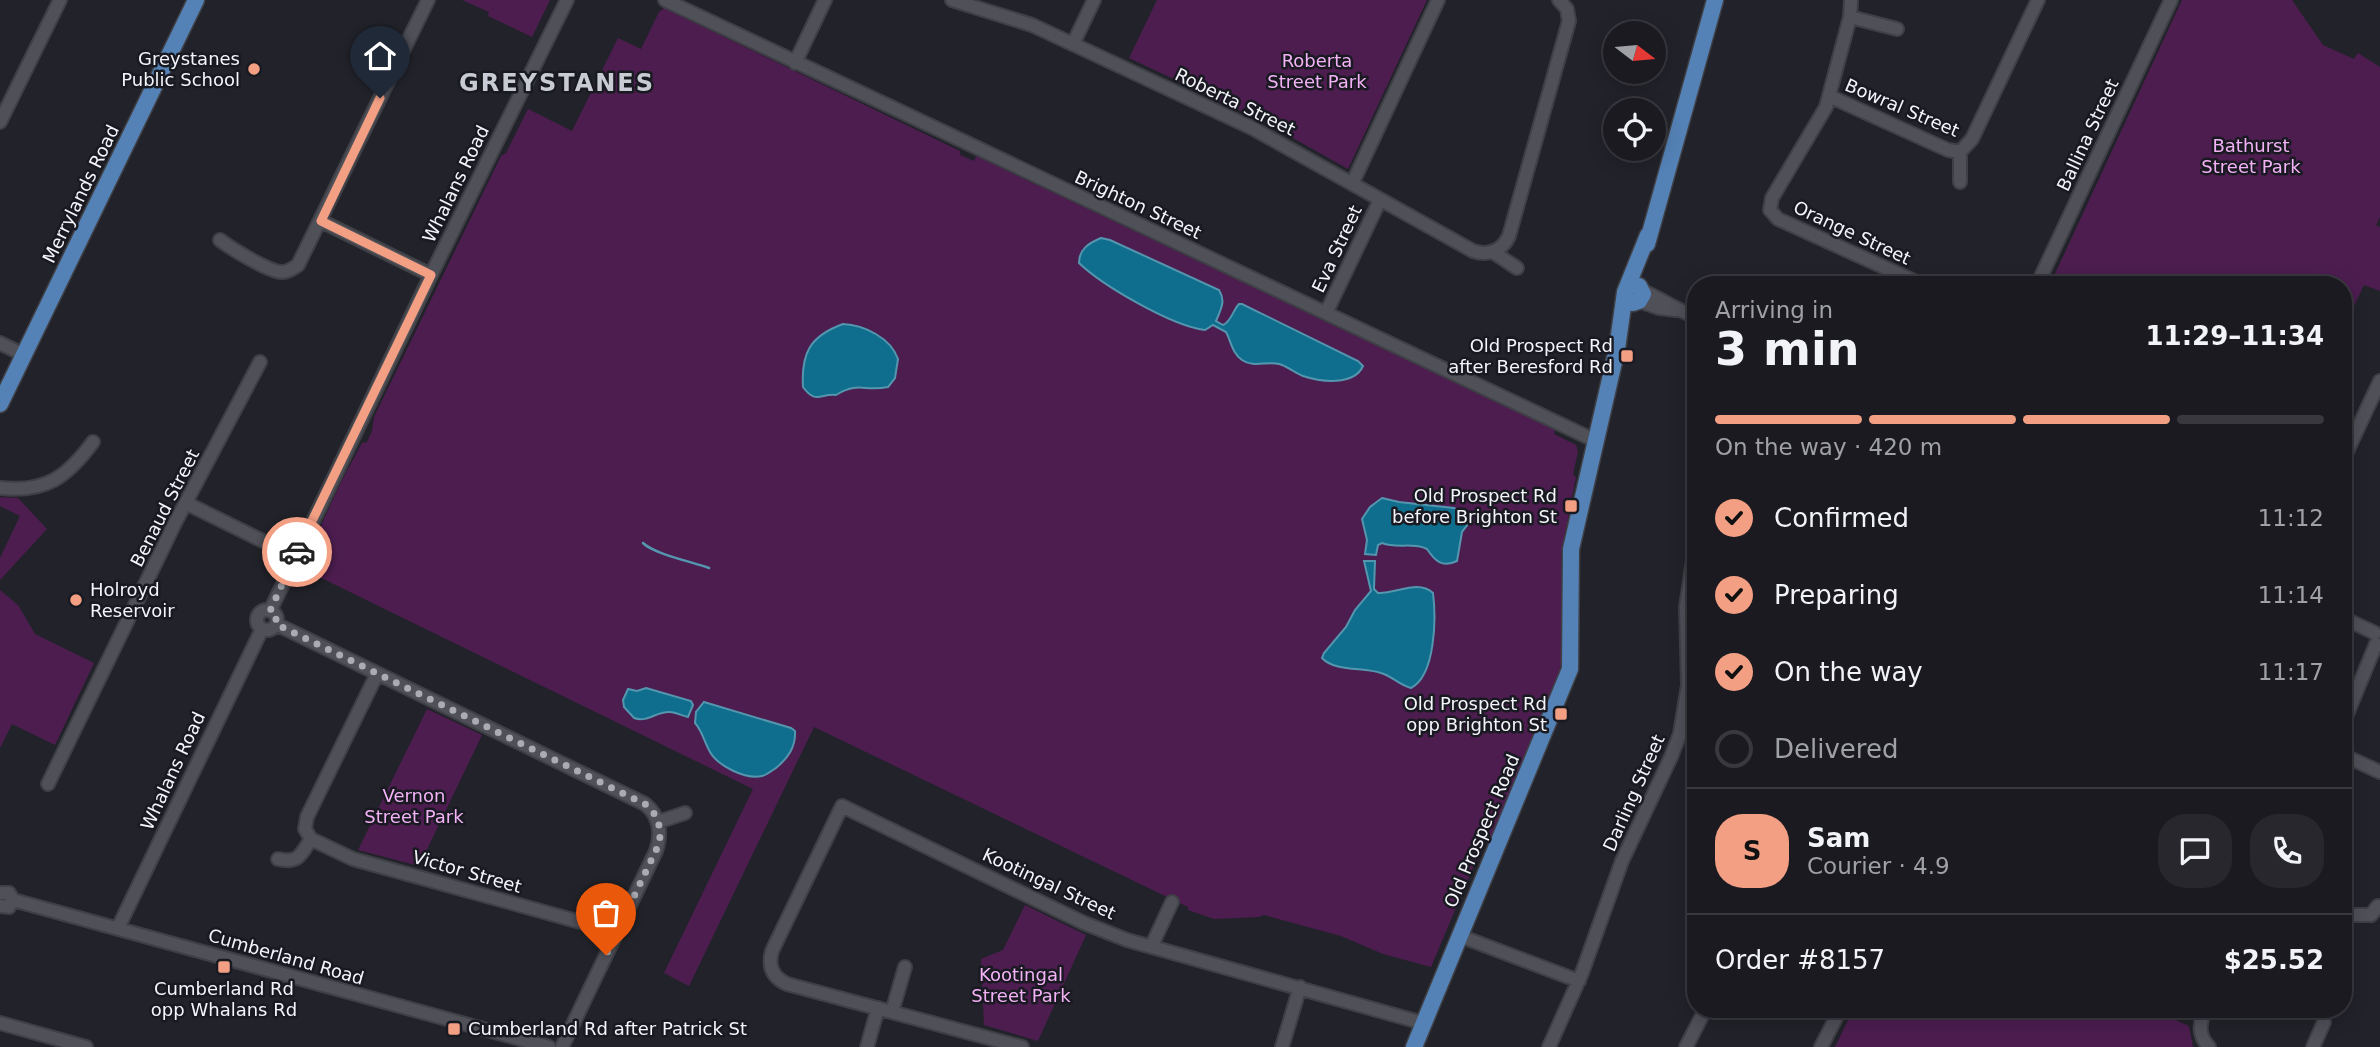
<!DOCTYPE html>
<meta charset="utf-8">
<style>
:root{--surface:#1a1a20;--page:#27272d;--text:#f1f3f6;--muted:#9fa1a5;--line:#38383e;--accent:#f39f83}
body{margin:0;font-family:"DejaVu Sans",sans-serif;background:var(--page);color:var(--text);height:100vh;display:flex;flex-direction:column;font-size:26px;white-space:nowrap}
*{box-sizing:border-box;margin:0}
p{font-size:23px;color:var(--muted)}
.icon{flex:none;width:38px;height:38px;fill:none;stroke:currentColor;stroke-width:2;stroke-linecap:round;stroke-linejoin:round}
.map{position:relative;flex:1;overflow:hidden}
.panel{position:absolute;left:1687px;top:276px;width:665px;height:742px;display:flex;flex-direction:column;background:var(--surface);border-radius:28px;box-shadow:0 4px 18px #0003,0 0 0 2px var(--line)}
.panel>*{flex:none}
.needle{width:46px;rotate:106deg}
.tools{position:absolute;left:1603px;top:21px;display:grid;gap:14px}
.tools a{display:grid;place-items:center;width:63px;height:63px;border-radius:50%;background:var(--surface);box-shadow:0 4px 18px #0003,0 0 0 2px var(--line);font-size:35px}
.pin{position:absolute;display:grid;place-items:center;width:60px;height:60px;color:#fff;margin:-72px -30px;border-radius:50% 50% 50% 0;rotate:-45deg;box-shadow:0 0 7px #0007}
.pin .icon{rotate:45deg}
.courier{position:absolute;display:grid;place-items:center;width:70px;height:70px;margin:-35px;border:5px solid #f39f83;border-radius:50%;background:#fff;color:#222;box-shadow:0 2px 9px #0007}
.summary em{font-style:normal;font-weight:700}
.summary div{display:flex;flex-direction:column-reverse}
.summary{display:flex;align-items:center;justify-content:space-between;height:119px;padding:0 28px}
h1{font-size:46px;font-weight:700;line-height:52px}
.bar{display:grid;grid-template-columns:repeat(4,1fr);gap:10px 7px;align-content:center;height:84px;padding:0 28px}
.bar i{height:9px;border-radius:5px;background:var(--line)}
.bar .on{background:var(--accent)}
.bar p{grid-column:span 4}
.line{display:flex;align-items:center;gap:18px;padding:0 28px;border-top:2px solid var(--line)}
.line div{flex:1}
.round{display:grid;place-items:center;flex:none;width:74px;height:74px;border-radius:28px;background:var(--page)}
ol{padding:0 28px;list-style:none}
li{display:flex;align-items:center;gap:21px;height:77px}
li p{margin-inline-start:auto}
li .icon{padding:7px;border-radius:50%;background:var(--accent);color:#111;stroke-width:4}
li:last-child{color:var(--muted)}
li i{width:38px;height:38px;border:4px solid var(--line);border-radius:50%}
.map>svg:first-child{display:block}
.green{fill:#4d1d50}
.water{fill:#0f6e8d;stroke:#5496ae;stroke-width:2}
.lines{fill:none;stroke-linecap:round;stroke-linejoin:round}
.stream{stroke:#5496ae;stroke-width:2.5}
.minor-casing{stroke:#3f4046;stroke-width:16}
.major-casing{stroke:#3f4046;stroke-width:19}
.minor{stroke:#4f5058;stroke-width:12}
.major{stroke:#5482b6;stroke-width:16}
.done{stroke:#aaacb1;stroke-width:7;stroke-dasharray:0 12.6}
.route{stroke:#f39f83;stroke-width:9}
.poi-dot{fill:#f39f83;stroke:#191a21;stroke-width:2.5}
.labels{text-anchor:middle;stroke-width:5;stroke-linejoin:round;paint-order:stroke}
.poi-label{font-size:18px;fill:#f4f5fa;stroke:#191a21;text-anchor:end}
.park-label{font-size:18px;fill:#f4b2f6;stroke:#191a21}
.street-label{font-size:18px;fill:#f4f5fa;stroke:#191a21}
.district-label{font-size:24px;font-weight:bold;letter-spacing:2px;fill:#c8cad4;stroke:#191a21}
</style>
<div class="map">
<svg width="2380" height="1047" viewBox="0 0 2380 1047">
<rect width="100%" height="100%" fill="#22232a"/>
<path class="green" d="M462,0H550L532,37L488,16L489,12Z
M1157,0H1427L1348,169L1263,121L1129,58Z
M2182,0H2292L2323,45L2354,59L2358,53L2380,67V217L2376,225L2380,227V291L2364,285L2343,329V285H2074L2054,276Z
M664,8L960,151V155L974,161L976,156L1555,430L1554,434L1576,445L1578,452L1573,474L1576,477L1561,555L1563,669L1491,837L1488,832L1431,967L1383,954L1341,936L1264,915L1259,917L1214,919L1188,910V907L814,727L689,986L664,973L753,789L305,570L309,561L307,556L341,482L362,443L367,442L372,431L374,417L501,156L506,153L528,109L572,131L618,38L641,49L659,12Z
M0,497L18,498L47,529L0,580V558L20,516L0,506Z
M0,590L18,605L35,634L94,663L55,745L12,724L0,748Z
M427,709L482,735L419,866L358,850Z
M1025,905L1086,935L1038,1041L984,1025L981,959L1003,950Z
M1853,1010H2153L2189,1026L2193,1047H1835Z"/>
<path class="water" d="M1101,238L1110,240L1219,290C1226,301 1221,309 1216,321L1223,325C1231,322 1233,310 1239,304H1242L1358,361L1363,366C1354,386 1321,382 1303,376C1295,373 1287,366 1279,364C1267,361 1253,368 1242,360C1232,353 1231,341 1226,332L1213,325L1205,330C1172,326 1103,286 1079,263C1079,249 1089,243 1101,238Z
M843,324C864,325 891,338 898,359L895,378L888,387C864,392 859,381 836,395C821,393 816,405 803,387C801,353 810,336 843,324Z
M1382,498L1399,502L1454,508L1464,512L1468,524L1462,532L1457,561C1442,568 1435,561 1427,549C1413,542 1397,549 1382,543L1378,545L1376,555L1365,554L1367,540L1362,519L1370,507Z
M1364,561H1375L1374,589L1378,593C1396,594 1418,579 1433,593C1436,617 1436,675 1411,688C1399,685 1392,676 1381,673C1363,667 1335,672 1322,658L1324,653L1346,627L1355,610L1371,591Z
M646,688L691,701L693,705L688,717C682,716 676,712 670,712C656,711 648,723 634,718L624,707L623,700L628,689L637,691Z
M704,702L791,728L795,731C796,747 788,758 776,768C771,771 767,775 762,776C746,780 718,766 710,752C704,742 703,732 695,723L696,712Z"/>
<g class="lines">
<path class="stream" d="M643,543C654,554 693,562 709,568"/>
<defs>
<path id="minor" d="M665,0L1596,441
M952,0L1032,25L1252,128L1473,251C1489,256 1502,251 1509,236L1569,21L1567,9L1559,0
M1851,0L1850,17L1826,107L1772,198L1770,210L1778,219L1923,285
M1850,17L1897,29
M1073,44L1094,0
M795,63L825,0
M1829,96L1948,150L1960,152L1972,139L2038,0
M0,122L60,0
M1960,182V152
M1352,184L1438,0
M321,221L431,275
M220,240C232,249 269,272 282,272C289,272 293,268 298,265L428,0
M1493,252L1517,268
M2037,285L2171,0
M1643,291C1661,299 1677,310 1696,317
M1639,301L1659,308L1676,310
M1326,313L1380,200
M0,343L24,355
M2343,460L2380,381
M0,488C46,493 67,477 93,442
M186,503L295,557
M257 620a10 10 0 1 1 20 0a10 10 0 1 1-20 0Z
M270,611L431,275L567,0
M2343,618L2375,633
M276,624L645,804C660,816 662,833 656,851L562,1047
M377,674L307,817L305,829L311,839L353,859L602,928L616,934
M2343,724L2376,644
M2343,755L2380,772
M48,784L175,523L260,362
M658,822L685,813
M278,859C299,864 301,854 311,839
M0,893H9L13,900L9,907L0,906
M13,900L549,1047
M2343,912L2350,915H2371L2378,906
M118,928L262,629
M1460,936L1579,981
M1152,945L1172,902
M2205,1010C2199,1024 2198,1035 2209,1047
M892,1012L905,967
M0,1023L86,1047
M867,1047L878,1008
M1022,1047L787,984C772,977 768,966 772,951L842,806L1084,923L1127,940L1423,1023
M1282,1047L1300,987
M1549,1047L1582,973L1622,861L1671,757L1680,734L1688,685L1686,607L1696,541
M1686,1047L1705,1010
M1821,1047L1840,1010
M2313,1047L2324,1022"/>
<path id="major" d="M1647,244L1715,0
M1626,298L1633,303L1639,301L1643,294L1639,286
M0,404L196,0
M1414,1047L1570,669L1571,549L1617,349L1625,292L1648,235"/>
</defs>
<use href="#minor" class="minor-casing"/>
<use href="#major" class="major-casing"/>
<use href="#minor" class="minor"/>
<use href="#major" class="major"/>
</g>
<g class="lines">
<path class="done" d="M297,552L270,611L276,617V624L645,804C658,814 662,828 659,844L606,955"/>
<path class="route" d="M297,552L431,275L321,221L380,98"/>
</g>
<g class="poi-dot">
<circle cx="254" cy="69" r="7"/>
<rect x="1620" y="349" width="14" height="14" rx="3.5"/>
<rect x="1564" y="499" width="14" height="14" rx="3.5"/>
<circle cx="76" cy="600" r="7"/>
<rect x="1554" y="707" width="14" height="14" rx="3.5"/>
<rect x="217" y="960" width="14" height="14" rx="3.5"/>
<rect x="447" y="1022" width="14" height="14" rx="3.5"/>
</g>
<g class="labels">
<g class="poi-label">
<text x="240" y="65">Greystanes<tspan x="240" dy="21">Public School</tspan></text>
<text x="1613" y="352">Old Prospect Rd<tspan x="1613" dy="21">after Beresford Rd</tspan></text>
<text x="1557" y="502">Old Prospect Rd<tspan x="1557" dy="21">before Brighton St</tspan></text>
<text x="90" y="596" text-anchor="start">Holroyd<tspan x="90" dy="21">Reservoir</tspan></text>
<text x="1547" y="710">Old Prospect Rd<tspan x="1547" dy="21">opp Brighton St</tspan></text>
<text x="224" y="995" text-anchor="middle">Cumberland Rd<tspan x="224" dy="21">opp Whalans Rd</tspan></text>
<text x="468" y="1035" text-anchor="start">Cumberland Rd after Patrick St</text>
</g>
<g class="park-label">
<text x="1317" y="67">Roberta<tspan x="1317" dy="21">Street Park</tspan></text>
<text x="2251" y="152">Bathurst<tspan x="2251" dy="21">Street Park</tspan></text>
<text x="414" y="802">Vernon<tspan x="414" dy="21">Street Park</tspan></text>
<text x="1021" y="981">Kootingal<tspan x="1021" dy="21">Street Park</tspan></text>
</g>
<g class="street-label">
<text transform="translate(1235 102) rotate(26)" y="6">Roberta Street</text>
<text transform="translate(1902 108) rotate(23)" y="6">Bowral Street</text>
<text transform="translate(2088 135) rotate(-65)" y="6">Ballina Street</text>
<text transform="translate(456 184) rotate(-64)" y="6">Whalans Road</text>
<text transform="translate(81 194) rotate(-64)" y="6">Merrylands Road</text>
<text transform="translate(1138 205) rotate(25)" y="6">Brighton Street</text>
<text transform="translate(1852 233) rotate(25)" y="6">Orange Street</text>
<text transform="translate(1337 249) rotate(-65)" y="6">Eva Street</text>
<text transform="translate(165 508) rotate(-63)" y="6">Benaud Street</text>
<text transform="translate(173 771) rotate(-65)" y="6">Whalans Road</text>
<text transform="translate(1634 793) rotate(-66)" y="6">Darling Street</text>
<text transform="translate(1482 831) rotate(-67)" y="6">Old Prospect Road</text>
<text transform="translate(467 872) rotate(16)" y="6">Victor Street</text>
<text transform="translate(1049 884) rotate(25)" y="6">Kootingal Street</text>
<text transform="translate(286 957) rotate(16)" y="6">Cumberland Road</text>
</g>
<g class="district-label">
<text x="557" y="91">GREYSTANES</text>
</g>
</g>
</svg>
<div class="tools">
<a><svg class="needle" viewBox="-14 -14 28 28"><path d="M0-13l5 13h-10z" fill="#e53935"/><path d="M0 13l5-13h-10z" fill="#9fa1a5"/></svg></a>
<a><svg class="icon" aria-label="locate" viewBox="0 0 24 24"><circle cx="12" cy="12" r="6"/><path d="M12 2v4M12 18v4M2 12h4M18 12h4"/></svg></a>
</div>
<div class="pin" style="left:606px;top:955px;background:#ea580c"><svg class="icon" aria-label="bag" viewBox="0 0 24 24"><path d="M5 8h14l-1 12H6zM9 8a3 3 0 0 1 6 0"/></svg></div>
<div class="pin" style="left:380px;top:98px;background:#1f2937"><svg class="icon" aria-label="home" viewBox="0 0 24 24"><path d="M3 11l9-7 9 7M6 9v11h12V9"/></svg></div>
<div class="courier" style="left:297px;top:552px"><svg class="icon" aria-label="car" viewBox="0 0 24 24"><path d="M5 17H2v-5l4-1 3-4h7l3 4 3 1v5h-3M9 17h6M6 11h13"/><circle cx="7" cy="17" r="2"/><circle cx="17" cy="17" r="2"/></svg></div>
<section class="panel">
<div class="summary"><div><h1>3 min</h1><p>Arriving in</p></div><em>11:29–11:34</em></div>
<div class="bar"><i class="on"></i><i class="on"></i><i class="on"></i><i></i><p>On the way · 420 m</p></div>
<ol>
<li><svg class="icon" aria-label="check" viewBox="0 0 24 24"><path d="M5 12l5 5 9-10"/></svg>Confirmed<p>11:12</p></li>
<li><svg class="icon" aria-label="check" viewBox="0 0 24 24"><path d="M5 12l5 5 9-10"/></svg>Preparing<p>11:14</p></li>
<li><svg class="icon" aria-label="check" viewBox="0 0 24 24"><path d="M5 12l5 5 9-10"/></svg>On the way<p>11:17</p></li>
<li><i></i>Delivered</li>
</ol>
<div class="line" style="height:126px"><b class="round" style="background:var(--accent);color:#111">S</b><div><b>Sam</b><p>Courier · 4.9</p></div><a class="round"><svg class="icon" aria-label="chat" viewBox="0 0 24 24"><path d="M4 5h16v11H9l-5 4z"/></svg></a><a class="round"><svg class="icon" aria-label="phone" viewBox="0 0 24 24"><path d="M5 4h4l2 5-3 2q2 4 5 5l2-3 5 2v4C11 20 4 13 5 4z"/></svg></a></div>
<div class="line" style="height:91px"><div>Order #8157</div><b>$25.52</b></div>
</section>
</div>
